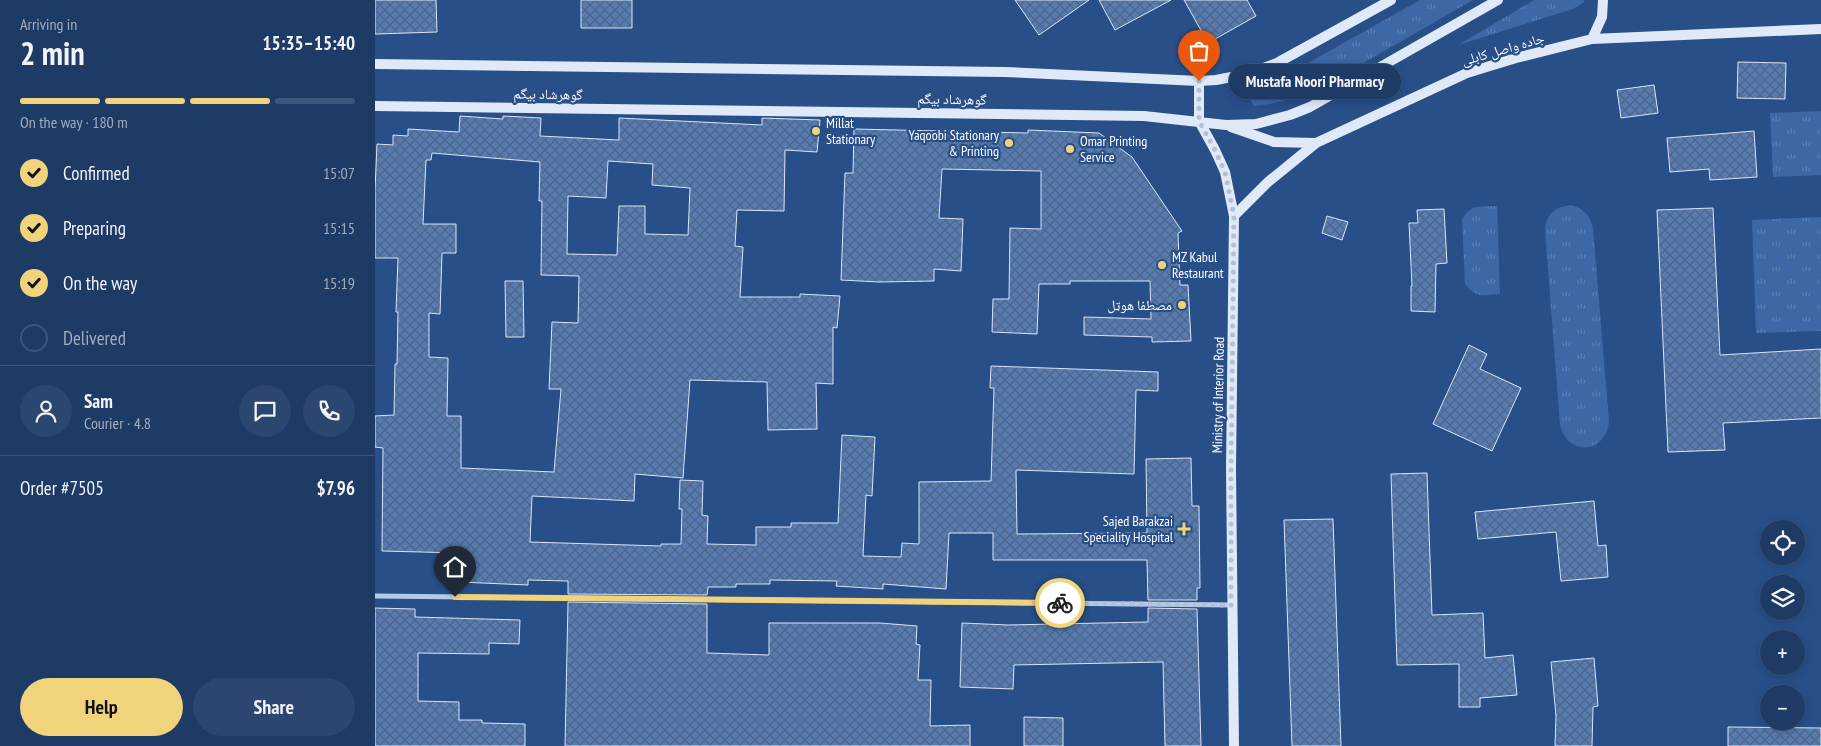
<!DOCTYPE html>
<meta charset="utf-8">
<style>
:root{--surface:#1e3b66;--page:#2b466f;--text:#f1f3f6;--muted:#a1adbf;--line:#3c557a;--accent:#f0d37b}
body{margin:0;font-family:"PT Sans Narrow","Noto Naskh Arabic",sans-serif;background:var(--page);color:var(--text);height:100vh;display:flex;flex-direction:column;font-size:19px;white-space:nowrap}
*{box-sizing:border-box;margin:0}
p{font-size:16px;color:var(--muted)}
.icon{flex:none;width:28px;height:28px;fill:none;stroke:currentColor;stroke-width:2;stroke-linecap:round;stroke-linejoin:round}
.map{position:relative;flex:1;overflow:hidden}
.details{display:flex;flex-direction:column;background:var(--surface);width:375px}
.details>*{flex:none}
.buttons{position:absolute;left:1385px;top:520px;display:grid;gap:10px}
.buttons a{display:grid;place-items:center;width:45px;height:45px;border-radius:50%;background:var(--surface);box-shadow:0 2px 8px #0003,0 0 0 1px var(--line);font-size:25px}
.pin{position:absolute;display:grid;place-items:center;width:42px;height:42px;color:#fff;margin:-51px -21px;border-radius:50% 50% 50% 0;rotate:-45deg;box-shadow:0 0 5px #0007}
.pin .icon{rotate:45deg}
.courier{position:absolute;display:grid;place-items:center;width:50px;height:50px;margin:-25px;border:4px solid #f0d37b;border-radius:50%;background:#fff;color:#222;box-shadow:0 1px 6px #0007}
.bubble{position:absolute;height:35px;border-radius:18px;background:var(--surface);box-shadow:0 2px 8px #0003,0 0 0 1px var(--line);font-size:16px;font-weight:800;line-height:35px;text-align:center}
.head em{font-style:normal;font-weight:800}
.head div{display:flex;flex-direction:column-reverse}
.head{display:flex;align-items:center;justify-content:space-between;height:85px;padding:0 20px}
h1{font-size:32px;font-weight:800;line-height:38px}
.bar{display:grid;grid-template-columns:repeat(4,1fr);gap:8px 5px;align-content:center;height:60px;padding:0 20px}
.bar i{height:6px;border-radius:4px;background:var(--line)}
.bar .active{background:var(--accent)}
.bar p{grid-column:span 4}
.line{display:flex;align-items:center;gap:12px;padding:0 20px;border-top:1px solid var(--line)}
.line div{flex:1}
.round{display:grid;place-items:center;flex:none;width:52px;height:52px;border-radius:26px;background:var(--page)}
ol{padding:0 20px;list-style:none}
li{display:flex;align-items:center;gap:15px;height:55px}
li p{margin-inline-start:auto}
li .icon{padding:5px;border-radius:50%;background:var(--accent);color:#111;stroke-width:4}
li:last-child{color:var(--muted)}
li i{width:28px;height:28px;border:2px solid var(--line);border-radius:50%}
.button{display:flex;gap:10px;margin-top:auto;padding:10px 20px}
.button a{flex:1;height:58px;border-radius:30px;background:var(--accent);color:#111;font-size:20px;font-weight:800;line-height:58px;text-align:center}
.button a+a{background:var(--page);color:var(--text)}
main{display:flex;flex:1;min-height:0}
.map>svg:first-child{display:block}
.grass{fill:url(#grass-tufts)}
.building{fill:url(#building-cross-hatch);stroke:#d9e5f7;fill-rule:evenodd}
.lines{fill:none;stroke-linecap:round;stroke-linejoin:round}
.street{stroke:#b5cae9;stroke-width:5}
.secondary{stroke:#dfe9f8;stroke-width:10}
.done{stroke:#b4c1d5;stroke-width:5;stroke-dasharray:0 9}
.route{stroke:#f0d37b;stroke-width:6}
.poi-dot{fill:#f0d37b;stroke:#284f88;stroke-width:2}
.labels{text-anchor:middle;stroke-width:4.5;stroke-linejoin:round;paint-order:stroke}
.street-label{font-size:14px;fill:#fff;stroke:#284f88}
.poi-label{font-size:14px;fill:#fff;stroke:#284f88;text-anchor:start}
</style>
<main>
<section class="details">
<div class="head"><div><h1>2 min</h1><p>Arriving in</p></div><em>15:35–15:40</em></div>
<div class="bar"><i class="active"></i><i class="active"></i><i class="active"></i><i></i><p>On the way · 180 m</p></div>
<ol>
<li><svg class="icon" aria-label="check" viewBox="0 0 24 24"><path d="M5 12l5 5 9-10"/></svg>Confirmed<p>15:07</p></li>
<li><svg class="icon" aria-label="check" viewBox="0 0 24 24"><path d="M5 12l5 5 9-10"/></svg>Preparing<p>15:15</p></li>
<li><svg class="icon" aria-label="check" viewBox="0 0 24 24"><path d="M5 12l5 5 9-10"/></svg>On the way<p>15:19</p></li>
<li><i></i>Delivered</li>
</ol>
<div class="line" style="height:90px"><a class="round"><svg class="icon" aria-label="person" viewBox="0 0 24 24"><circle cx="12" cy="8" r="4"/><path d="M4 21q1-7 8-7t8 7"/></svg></a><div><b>Sam</b><p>Courier · 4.8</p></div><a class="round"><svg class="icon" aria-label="chat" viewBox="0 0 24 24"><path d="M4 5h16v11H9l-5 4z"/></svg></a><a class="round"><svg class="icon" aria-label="phone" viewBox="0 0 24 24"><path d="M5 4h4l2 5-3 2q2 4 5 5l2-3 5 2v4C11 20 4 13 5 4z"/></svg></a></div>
<div class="line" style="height:65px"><div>Order #7505</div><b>$7.96</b></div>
<div class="button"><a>Help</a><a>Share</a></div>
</section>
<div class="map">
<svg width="1446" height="746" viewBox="0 0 1446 746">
<defs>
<pattern id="grass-tufts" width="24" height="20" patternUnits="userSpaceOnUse" patternTransform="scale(1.25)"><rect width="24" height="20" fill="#3d68a5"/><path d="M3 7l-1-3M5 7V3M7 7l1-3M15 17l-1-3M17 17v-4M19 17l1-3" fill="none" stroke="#5a7fb2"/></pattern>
<pattern id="building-cross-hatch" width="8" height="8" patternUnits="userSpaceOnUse" patternTransform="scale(1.25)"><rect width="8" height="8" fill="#557bb2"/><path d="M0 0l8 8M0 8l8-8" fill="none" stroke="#516684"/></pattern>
</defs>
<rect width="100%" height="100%" fill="#284f88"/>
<path class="grass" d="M1045,0H1098L945,88C923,97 902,104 879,106L873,97L876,90L926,67Z
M1159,0H1209V2L1198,9L1083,45Z
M1446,111V175L1398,177L1395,113Z
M1196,205C1209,209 1215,215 1218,228L1234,421C1231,454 1193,457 1185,425L1170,231C1171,214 1180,207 1196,205Z
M1122,206L1125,294C1108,295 1100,299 1090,283L1087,220C1096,203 1105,207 1122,206Z
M1446,217V331L1381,333L1377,220Z"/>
<path class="building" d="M0,0H61L62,32L0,34Z
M206,0H257V28H206Z
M640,0H714L664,35Z
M724,0H796L740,30Z
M809,0H872L881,16L833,43Z
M1363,62L1411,63L1410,99L1362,98Z
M1279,85L1283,113L1246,118L1242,90Z
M85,116L128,119V116L166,118L165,136L244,140V118L387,125V118L445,120L442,152L410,150L409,211L362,210L360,246L368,247L365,297H425V294L465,296L462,328L458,327V384L441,383L442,429L393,430L392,382L315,380L308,478L260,474L259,501L157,496L155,542L286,546V544H306L307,509H304L305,480L328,481L327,515L333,516L332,544L381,545V527H416V523H463L467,435L500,437L497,496L491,495L488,556L526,557L527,543L544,544V482L616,481L619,388H615L616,366L783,372V391L761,390L759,474L641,470L642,534L772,533L771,459L816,458L817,506H824L825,588H822V600H773L772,560H618V533H574L571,589L508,584V589L461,586L462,581L395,580V584H361V587H333L332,595L193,594V581L153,580V585L84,582L85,553L7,551L8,448L0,447V416L19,415L20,364H22L23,312H21L23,258H0V190L2,144L18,145V135L33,136V129L84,132ZM57,153L165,162L164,201H167L166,275L204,276L203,323L177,322L174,389H186L179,472L86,468V416H72L73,358L54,357V313L65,314L67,253H81V224H48L51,160H56ZM233,161L278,164L277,185L315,188L313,235L270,234V206H244L242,255L192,254L193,196L231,198Z
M479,129L653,133V130L724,133L757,157L807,231L803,233L805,285H813L816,341L777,342V337L709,335V317L776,319L775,281H695V284H664L662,334L617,332L618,299H634L635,228L666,229V171L567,169L564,218L588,219L586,271L559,269V281L504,282L466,280L470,173H478Z
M1379,131L1382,177L1335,180L1334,169L1295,172L1292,138Z
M1338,208L1345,355L1446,349V418L1348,423L1350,450L1293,452L1282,210Z
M1069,209L1072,263L1061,264L1060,312L1036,311V286H1037L1034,223H1043L1042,210Z
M952,216L973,222L967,240L947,233Z
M130,281H148L149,337H131Z
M1094,345L1112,354L1105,369L1146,388L1117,451L1058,424Z
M1052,473L1057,615L1108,613L1110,658L1138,655L1142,695L1105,698V707H1084V664L1022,665L1016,474Z
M1219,501L1223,546L1231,545L1233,577L1186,581L1181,532L1103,539L1100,512Z
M958,519L966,746H917L909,520Z
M193,602L332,604V653L394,655V623H505L542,626L541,644L545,645L543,680H556L555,726L595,725V746H190Z
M0,608L40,609V617L145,620L144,644L114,643V654L43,653V701L84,702V720H107V723L150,724V746H0Z
M773,608L822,609L826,746H790L788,662L639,665L638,689L585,687L587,623L633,625L773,622Z
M1219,658L1223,706L1218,707L1217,746H1180L1181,716L1176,662Z
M649,717L688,718V746H649Z
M1353,727L1446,728V746H1353Z"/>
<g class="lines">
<path class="street" d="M0,596L856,605"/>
<path class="secondary" d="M1217,39L1227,17L1228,0
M0,64L630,72L824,81L841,80L872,74L902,63L1016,0
M824,81V121L840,150L850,172L859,216L856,469L859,746
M0,106L769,116L851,125L881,124L915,115L935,107L1123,0
M856,127L899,142L941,143
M859,216L893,182L941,143L1092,73L1141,58L1217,39L1446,29"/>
</g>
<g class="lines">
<path class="done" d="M685,603L856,605V469L859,216L850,172L840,150L824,121V81"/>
<path class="route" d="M80,597L685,603"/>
</g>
<g class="poi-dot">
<circle cx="441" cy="131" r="5"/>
<circle cx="634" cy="143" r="5"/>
<circle cx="695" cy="149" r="5"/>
<circle cx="787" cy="265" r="5"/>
<circle cx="807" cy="305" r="5"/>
<path d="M806.5 521.5h5v5h5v5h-5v5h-5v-5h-5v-5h5z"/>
</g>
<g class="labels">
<g class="street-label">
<text transform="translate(1128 49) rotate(-16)" y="5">جاده واصل کابلی</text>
<text transform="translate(173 94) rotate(1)" y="5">گوهرشاد بیگم</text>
<text transform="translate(577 99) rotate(1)" y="5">گوهرشاد بیگم</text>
<text transform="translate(843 395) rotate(-89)" y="5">Ministry of Interior Road</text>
</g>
<g class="poi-label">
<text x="451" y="128">Millat<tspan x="451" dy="16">Stationary</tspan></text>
<text x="624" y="140" text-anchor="end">Yaqoobi Stationary<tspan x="624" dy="16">&amp; Printing</tspan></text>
<text x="705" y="146">Omar Printing<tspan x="705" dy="16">Service</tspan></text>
<text x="797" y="262">MZ Kabul<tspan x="797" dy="16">Restaurant</tspan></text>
<text x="797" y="310" text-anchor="end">مصطفا هوټل</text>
<text x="798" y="526" text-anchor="end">Sajed Barakzai<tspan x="798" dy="16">Speciality Hospital</tspan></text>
</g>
</g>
</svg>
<div class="buttons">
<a><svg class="icon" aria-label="locate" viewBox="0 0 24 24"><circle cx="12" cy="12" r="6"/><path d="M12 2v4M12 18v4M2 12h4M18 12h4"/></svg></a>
<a><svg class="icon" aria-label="layers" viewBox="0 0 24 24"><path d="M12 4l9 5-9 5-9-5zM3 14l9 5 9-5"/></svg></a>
<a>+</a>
<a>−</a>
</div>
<div class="pin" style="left:824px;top:81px;background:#ea580c"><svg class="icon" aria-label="bag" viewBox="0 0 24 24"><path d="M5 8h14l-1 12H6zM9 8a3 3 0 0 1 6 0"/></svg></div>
<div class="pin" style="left:80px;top:597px;background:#1f2937"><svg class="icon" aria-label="home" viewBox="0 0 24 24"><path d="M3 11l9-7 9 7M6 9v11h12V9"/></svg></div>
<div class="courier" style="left:685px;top:603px"><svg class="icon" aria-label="bike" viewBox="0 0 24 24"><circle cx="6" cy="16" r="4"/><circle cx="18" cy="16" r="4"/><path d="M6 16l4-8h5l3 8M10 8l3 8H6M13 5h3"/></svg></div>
<div class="bubble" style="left:854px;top:64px;width:172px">Mustafa Noori Pharmacy</div>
</div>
</main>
